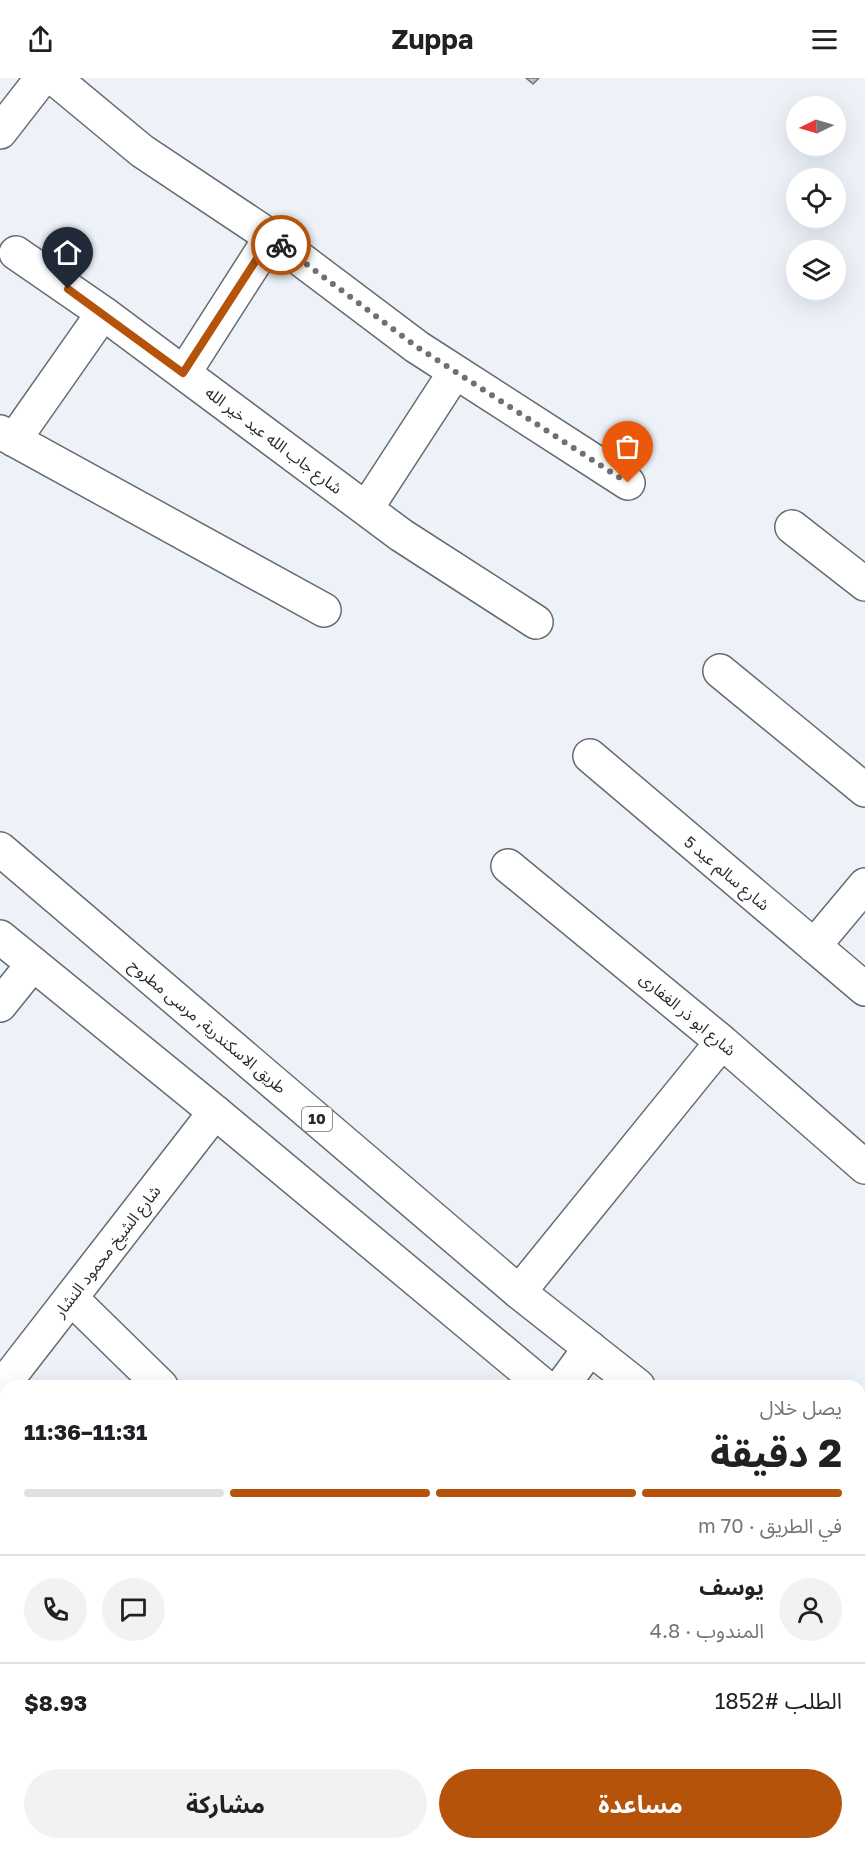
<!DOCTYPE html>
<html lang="ar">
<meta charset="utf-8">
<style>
:root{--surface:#fff;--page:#f2f2f2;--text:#202124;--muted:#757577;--line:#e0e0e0;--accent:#b45309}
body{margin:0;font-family:"Golos Text","Noto Sans Arabic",sans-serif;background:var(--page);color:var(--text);direction:rtl;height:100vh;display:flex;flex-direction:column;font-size:22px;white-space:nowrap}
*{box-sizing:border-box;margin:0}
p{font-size:20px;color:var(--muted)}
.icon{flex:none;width:33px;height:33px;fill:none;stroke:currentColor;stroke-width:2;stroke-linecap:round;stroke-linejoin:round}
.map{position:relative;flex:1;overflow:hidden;direction:ltr}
.details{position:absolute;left:0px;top:1302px;width:866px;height:470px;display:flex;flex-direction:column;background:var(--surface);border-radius:18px 18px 0 0;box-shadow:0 6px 24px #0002;direction:rtl}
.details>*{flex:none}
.needle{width:39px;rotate:265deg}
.tools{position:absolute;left:786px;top:18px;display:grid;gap:12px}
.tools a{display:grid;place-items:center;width:60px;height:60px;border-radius:50%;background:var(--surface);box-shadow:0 6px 24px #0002;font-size:30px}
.pin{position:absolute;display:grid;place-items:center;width:51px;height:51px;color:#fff;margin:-62px -26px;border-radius:50% 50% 50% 0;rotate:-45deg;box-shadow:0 0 6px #0007}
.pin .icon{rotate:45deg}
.courier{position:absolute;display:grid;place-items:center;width:60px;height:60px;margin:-30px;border:4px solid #b45309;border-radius:50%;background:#fff;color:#222;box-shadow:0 2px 8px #0007}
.head em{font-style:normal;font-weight:700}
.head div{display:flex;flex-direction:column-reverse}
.head{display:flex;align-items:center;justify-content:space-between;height:102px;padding:0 24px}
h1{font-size:39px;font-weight:700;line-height:45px}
.bar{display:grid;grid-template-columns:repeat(4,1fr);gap:9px 6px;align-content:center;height:72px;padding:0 24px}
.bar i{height:8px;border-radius:4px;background:var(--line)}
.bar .on{background:var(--accent)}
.bar p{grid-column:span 4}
.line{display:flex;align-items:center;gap:15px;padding:0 24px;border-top:2px solid var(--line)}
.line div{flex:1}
.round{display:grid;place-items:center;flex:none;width:63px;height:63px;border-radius:32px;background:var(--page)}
.button{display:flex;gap:12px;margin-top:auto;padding:12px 24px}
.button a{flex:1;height:69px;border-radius:36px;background:var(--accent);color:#fff;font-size:24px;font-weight:700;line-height:69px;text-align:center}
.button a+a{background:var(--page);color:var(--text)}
header{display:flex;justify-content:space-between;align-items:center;height:78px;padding:0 24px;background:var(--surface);font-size:27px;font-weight:700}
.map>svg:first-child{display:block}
.building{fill:#c7bebd;stroke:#7c7472;stroke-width:1.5}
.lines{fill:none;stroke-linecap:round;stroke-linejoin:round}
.street-casing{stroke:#666b71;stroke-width:36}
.primary-casing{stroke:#666b71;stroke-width:36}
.street{stroke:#fff;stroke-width:33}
.primary{stroke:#fff;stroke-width:33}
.done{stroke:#6d7174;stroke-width:6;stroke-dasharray:0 10.8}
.route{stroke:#b45309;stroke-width:8}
.labels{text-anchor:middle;stroke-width:5;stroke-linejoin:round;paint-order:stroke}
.shield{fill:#fff;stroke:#696b6c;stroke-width:1.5}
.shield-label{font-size:15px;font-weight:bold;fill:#292b2d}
.street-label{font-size:16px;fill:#292b2d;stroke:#fff}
</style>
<header><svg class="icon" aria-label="menu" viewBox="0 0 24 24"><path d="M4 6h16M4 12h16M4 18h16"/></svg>Zuppa<svg class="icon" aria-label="share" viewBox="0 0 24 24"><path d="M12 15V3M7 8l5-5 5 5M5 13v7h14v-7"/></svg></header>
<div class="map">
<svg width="865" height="1771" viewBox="0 0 865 1771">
<rect width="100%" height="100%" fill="#ecf2f8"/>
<path class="building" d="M526,0H539L533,6Z"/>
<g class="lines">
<defs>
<path id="street" d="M54,0L142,73L271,159L417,269L628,405
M0,54L42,0
M16,175L103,235L401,457L536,544
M184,295L271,159
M0,354L324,532
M14,362L103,235
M366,431L455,294
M792,449L865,506
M720,593L865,712
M590,678L865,911
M508,788L722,964L865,1089
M814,868L865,807
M0,927L33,886
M519,1214L722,964
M71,1220L161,1308
M562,1308L590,1270
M0,1311L215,1034
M0,1475L6,1482
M355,1766L362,1771
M721,1766L727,1771
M50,1771L55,1766
M448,1771L453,1766
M854,1771L865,1760"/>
<path id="primary" d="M0,771L519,1214L638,1308
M0,859L215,1034L544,1308
M860,1486L865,1491
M860,1568L865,1573"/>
</defs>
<use href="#street" class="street-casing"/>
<use href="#primary" class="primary-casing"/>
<use href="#street" class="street"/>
<use href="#primary" class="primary"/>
</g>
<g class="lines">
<path class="done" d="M281,167L417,269L628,405"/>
<path class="route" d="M68,211L183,295L271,159L281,167"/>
</g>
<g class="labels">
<rect class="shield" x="302" y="1029" width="30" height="24" rx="4.5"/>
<g class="shield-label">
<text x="317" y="1046">10</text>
</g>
<g class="street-label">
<text transform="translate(274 362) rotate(37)" y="6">شارع جاب الله عيد خير الله</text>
<text transform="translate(727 795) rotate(40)" y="6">شارع سالم عيد 5</text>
<text transform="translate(688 936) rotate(40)" y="6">شارع ابو ذر الغفارى</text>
<text transform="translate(208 948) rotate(40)" y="6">طريق الاسكندرية, مرسى مطروح</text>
<text transform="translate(107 1173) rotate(-52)" y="6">شارع الشيخ محمود النشار</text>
</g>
</g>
</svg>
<div class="tools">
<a><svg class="needle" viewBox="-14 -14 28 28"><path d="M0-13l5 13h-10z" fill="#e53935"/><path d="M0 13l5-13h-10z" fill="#757577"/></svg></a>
<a><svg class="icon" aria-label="locate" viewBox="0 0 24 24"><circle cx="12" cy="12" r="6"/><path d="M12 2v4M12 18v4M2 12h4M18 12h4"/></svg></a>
<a><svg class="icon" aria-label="layers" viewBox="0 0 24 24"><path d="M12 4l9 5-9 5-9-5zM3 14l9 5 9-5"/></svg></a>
</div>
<div class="pin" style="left:628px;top:405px;background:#ea580c"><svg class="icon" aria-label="bag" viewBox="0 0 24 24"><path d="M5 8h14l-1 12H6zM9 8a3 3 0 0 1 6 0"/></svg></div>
<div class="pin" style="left:68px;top:211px;background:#1f2937"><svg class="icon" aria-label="home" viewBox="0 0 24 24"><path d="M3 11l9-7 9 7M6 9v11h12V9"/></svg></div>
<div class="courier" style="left:281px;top:167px"><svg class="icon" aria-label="bike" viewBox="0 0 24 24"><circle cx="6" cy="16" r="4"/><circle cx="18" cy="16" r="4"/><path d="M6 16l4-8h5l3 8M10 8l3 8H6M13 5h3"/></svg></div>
<section class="details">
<div class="head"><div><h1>2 دقيقة</h1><p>يصل خلال</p></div><em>11:31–11:36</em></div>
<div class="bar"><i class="on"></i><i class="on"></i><i class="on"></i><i></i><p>في الطريق · 70 m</p></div>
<div class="line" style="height:108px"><a class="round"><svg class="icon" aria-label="person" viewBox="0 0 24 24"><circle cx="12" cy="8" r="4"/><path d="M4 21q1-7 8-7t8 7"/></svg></a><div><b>يوسف</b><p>المندوب · 4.8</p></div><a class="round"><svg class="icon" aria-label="chat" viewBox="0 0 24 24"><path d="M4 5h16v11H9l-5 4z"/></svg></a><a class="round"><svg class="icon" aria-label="phone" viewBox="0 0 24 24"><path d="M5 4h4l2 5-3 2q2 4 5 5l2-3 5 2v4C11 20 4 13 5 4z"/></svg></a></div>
<div class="line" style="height:78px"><div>الطلب #1852</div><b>$8.93</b></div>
<div class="button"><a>مساعدة</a><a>مشاركة</a></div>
</section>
</div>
